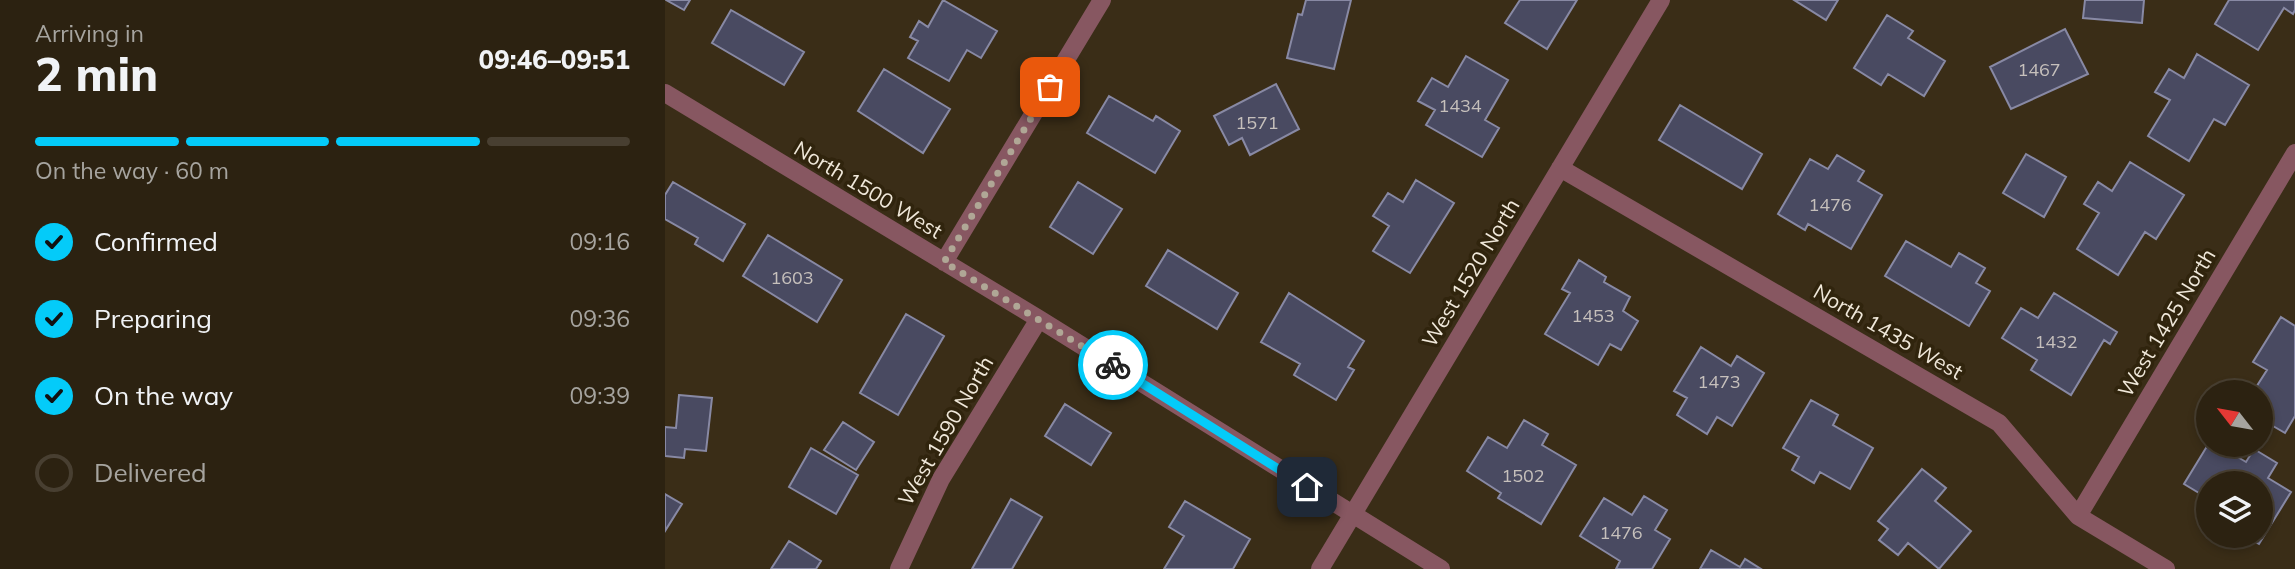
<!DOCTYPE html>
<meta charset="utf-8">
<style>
:root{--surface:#2c2211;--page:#382f1f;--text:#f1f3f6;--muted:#a6a49f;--line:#483f31;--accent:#04cbf9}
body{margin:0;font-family:Mulish,sans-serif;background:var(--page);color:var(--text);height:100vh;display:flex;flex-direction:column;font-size:26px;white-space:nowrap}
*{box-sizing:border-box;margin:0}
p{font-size:23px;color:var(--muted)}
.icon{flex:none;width:38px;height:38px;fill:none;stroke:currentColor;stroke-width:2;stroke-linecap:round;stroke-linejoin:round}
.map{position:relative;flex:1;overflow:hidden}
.sheet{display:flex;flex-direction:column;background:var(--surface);width:665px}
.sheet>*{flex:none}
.needle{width:46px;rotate:301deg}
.buttons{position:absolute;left:1531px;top:380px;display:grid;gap:14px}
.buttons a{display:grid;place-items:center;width:77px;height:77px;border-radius:50%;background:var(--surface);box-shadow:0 4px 10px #0003,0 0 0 2px var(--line);font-size:35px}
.pin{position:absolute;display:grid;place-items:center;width:60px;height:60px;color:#fff;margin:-30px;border-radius:14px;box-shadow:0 4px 10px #0006}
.courier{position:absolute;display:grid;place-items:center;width:70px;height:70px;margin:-35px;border:5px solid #04cbf9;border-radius:50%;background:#fff;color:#222;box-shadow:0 2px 9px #0007}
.headline em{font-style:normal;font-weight:800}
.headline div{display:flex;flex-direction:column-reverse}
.headline{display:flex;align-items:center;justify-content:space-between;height:119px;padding:0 35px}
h1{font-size:46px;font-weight:800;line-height:52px}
.bar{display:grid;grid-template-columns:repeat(4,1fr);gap:10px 7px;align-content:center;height:84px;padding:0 35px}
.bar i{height:9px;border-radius:5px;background:var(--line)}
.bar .on{background:var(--accent)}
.bar p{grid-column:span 4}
ol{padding:0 35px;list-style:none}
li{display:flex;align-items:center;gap:21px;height:77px}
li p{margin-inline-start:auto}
li .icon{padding:7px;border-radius:50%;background:var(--accent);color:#111;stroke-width:4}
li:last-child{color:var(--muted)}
li i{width:38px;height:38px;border:4px solid var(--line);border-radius:50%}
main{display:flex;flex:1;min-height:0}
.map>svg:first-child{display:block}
.building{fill:#494a61;stroke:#8889a4;stroke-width:2}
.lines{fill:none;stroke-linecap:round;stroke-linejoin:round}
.minor{stroke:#875761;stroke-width:18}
.done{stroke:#b0a796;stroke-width:7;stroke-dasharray:0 12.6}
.route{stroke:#04cbf9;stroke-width:9}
.labels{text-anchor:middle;stroke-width:7;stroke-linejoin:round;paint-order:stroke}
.number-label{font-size:18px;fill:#c6c0bc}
.street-label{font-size:21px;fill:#f0e8da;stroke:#30240d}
</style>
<main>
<section class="sheet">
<div class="headline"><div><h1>2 min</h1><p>Arriving in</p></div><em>09:46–09:51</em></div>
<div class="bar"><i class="on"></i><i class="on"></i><i class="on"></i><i></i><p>On the way · 60 m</p></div>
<ol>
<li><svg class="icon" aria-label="check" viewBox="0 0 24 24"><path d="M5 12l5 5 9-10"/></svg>Confirmed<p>09:16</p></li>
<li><svg class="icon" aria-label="check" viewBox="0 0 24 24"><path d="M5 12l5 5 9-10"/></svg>Preparing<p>09:36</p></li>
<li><svg class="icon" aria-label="check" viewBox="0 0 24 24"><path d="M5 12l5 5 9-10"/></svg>On the way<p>09:39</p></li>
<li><i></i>Delivered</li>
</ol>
</section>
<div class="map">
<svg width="1630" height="569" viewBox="0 0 1630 569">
<rect width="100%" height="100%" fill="#3a2d17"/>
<path class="building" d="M1,0H25L19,10Z
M278,0L332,31L316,58L302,50L284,81L243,58L253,41L245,37L254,21L263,27Z
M641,0H686L669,69L622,58L633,14L637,15Z
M855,0H912L882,49L840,23Z
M1129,0H1173L1161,20Z
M1420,0H1479L1477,23L1418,18Z
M1564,0H1630V10L1628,14L1619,8L1593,50L1550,24Z
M66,10L139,52L119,85L47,43Z
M1222,15L1248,31L1243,38L1280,61L1259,96L1223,74L1216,85L1189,68Z
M1400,29L1423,74L1346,109L1325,67Z
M1532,54L1584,85L1560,125L1549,119L1524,161L1483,136L1505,100L1490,92L1504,69L1519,78Z
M801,56L843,80L820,120L834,128L817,157L761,125L770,110L753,101L767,78L783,87Z
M219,69L285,109L258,153L193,111Z
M611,84L634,129L585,155L577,138L564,145L549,116Z
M444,96L488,121L491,116L515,131L490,173L422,133Z
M1015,105L1097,154L1077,189L994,140Z
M1361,154L1401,177L1379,217L1338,193Z
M1172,155L1199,171L1193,181L1217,195L1186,249L1143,224L1140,230L1113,214L1145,159L1163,169Z
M1465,162L1519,195L1491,239L1480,232L1453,275L1412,249L1434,213L1419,204L1433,182L1447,191Z
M751,180L789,203L745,273L708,251L724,226L708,216L723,193L738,202Z
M8,182L80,224L58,261L30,244L33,238L0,219V195Z
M413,182L457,209L428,254L385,227Z
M103,235L177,280L152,322L78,276Z
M1241,241L1286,267L1294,253L1320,268L1311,283L1325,291L1304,326L1220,276Z
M503,250L573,293L552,329L481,286Z
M914,260L941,277L939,282L965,297L958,311L973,321L956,350L945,344L933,365L880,334L905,293L897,289Z
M624,293L699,341L683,367L689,370L671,400L629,375L635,364L596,342Z
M1389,293L1452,332L1445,344L1439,340L1406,395L1366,370L1372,360L1337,338L1356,308L1373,318Z
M241,314L279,336L233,415L195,393Z
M1616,317L1630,326V416L1620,433L1596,419V392H1588L1602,370L1588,362Z
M1036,347L1066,366L1072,356L1099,373L1067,426L1052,417L1042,434L1012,415L1022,398L1009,391Z
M14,395L47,398L41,451L20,449L19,458L0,456V427L11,428Z
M1146,400L1173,415L1168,425L1208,448L1185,489L1155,472L1149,483L1127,470L1134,457L1118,448Z
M400,404L446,433L426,465L380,436Z
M859,420L883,434L877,445L911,465L876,524L833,498L836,493L802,471L823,437L842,448Z
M178,422L209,442L191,470L159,450Z
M1544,443L1551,444L1581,462L1589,449L1612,463L1603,478L1626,492L1594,544L1580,536H1596V483H1544V499L1519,484Z
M146,448L193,475L171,514L124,487Z
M1257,469L1281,488L1270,501L1306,531L1274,569L1243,543L1233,555L1214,540L1223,529L1213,521Z
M0,494L17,504L0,531Z
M979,496L1002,510L990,530L1005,539L987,569H951L955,561L915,536L939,498L967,515Z
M346,499L377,517L347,569H307Z
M520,501L585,539L568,569H499L519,536L504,527Z
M124,541L156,561L151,569H106Z
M1046,550L1075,567L1080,559L1096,569H1035Z"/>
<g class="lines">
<path class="minor" d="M0,93L374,319L776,569
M895,168L1334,423L1413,516L1501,569
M279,262L437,0
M1413,516L1630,153
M234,569L276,479L374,319
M655,569L996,0"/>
</g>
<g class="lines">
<path class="done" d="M385,87L279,262L448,365"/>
<path class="route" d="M448,365L642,487"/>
</g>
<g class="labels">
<g class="number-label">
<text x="1374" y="76">1467</text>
<text x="795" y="112">1434</text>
<text x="592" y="129">1571</text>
<text x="1165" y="211">1476</text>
<text x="127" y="284">1603</text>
<text x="928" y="322">1453</text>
<text x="1391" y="348">1432</text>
<text x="1054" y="388">1473</text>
<text x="858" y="482">1502</text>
<text x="956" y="539">1476</text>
</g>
<g class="street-label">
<text transform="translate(203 190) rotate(31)" y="7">North 1500 West</text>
<text transform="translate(806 273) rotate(-59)" y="7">West 1520 North</text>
<text transform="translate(1502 323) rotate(-59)" y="7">West 1425 North</text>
<text transform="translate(1223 332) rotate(30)" y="7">North 1435 West</text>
<text transform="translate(281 431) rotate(-60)" y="7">West 1590 North</text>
</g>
</g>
</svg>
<div class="buttons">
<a><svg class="needle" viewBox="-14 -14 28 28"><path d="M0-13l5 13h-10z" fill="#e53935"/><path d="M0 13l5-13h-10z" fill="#a6a49f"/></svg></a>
<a><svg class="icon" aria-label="layers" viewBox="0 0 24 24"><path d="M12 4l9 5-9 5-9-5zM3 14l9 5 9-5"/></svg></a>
</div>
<div class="pin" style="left:385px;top:87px;background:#ea580c"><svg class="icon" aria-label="bag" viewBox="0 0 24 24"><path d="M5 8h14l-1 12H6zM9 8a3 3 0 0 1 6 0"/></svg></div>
<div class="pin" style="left:642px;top:487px;background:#1f2937"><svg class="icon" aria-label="home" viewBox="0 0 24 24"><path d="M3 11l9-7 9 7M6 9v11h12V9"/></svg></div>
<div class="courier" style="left:448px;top:365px"><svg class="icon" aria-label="bike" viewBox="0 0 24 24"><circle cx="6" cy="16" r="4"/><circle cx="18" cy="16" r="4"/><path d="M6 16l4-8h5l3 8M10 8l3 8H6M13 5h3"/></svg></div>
</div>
</main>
